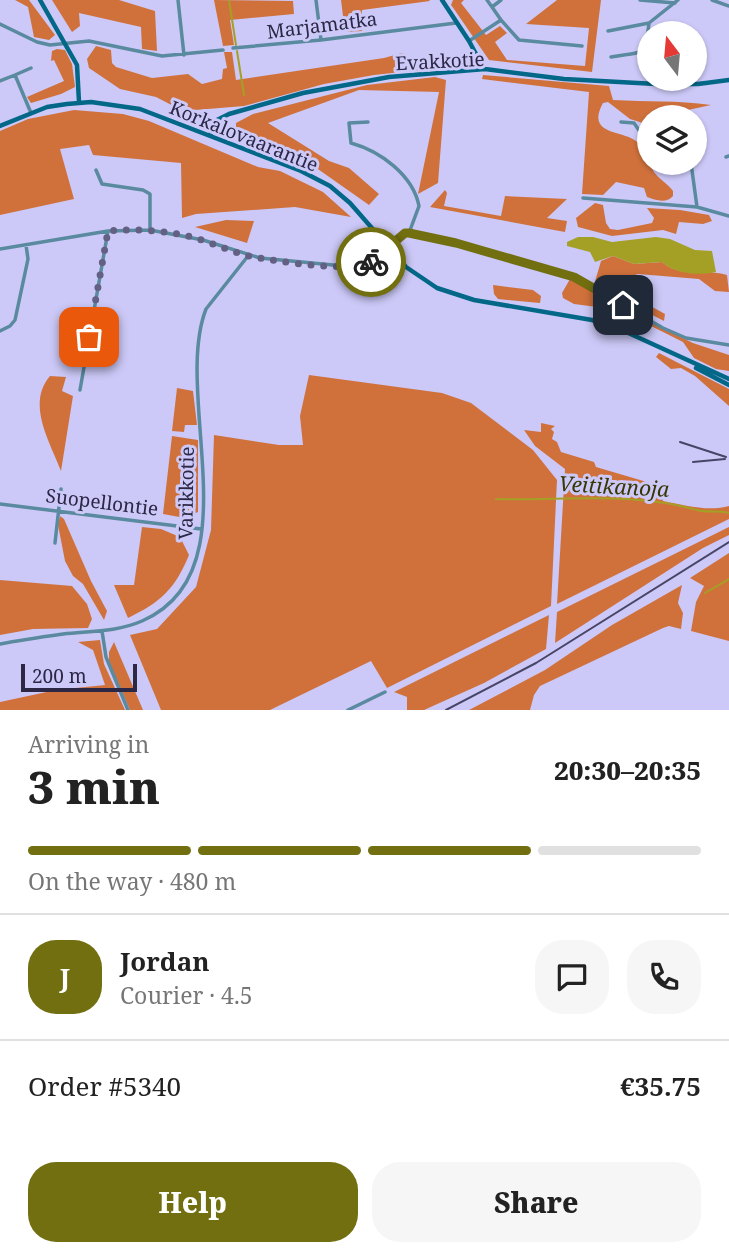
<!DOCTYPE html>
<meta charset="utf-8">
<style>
:root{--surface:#fff;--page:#f6f6f6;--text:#222;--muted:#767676;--line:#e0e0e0;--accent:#726f10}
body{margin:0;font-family:"Noto Serif",serif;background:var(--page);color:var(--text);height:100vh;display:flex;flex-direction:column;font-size:26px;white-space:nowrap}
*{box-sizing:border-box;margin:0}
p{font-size:23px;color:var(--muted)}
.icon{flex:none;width:38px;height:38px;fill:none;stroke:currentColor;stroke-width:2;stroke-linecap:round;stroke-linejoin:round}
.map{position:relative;height:710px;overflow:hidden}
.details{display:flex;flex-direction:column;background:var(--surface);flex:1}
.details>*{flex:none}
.needle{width:46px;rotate:344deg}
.controls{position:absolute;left:637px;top:21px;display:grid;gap:14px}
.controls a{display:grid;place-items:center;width:70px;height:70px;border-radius:50%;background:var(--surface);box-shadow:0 2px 5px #0004;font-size:35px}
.scale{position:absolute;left:21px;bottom:18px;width:116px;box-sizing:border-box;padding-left:7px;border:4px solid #2b2745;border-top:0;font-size:19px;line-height:24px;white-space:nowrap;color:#2b2745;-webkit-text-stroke:5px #ccc9f8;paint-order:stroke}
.pin{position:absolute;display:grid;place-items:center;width:60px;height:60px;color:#fff;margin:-30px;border-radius:14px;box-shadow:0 4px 10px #0006}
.courier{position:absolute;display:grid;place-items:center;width:70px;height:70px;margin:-35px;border:5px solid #726f10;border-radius:50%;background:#fff;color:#222;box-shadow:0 2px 9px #0007}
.summary em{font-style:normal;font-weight:800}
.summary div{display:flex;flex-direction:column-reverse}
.summary{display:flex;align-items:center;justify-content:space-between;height:119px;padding:0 28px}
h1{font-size:46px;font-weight:800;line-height:52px}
.bar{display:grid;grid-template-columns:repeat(4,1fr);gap:10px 7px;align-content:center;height:84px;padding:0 28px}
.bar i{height:9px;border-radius:5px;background:var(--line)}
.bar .current{background:var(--accent)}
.bar p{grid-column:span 4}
.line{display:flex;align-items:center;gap:18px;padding:0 28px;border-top:2px solid var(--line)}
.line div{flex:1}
.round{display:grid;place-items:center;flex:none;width:74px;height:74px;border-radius:28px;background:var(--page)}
.cta{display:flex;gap:14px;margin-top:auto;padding:14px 28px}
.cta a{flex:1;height:80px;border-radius:28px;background:var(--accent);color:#fff;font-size:28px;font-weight:800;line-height:80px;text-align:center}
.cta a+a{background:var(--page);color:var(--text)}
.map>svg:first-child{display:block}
.forest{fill:#d0713c}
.water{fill:#a4a025}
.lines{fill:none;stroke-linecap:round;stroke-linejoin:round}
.stream{stroke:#a4a025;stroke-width:2}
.street{stroke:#5a8a9f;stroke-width:3.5}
.secondary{stroke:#036787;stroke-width:4.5}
.rail{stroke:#484466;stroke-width:2}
.done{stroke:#636084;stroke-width:7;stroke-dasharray:0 12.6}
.route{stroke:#726f10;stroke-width:9}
.labels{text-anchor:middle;stroke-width:6;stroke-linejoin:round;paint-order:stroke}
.street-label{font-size:19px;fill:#2b2745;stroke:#ccc9f8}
.water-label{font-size:21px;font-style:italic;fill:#383704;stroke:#ccc9f8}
</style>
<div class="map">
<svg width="729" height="710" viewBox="0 0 729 710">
<rect width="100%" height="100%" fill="#ccc9f8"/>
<path class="forest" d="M15,0H29L55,35L49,40L34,37L28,7Z
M52,0H119L155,11L157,51L142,49L141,27L79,13L80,26L72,32Z
M214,0L293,1L294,14L230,20L234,45L223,46Z
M341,0H429L430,1L362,10V31L345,32Z
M453,0H464L461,3L486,35L500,26L507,33L495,42L507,60L585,66L589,28L526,24L557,0H601L592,72L489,60L454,9L451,5Z
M96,46L111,50L112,63L116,67L152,78L188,74L202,84L222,79L223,69L227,68L224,52H232L236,80L384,58L402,53L410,58H435L438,68L374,75L324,84L244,106L183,111L156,97L120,89L89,68L87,59Z
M57,49L65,50L72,64L75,87L61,94L31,103L27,97L64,81L54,60L51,61L52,51Z
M483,75L609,86L613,100C647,102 677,100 711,105L688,110L682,117H649V125L630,119L608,102L603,103C584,138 628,129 639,144C645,153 648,162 654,172C659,179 668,184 673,191V196C666,204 655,200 647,197L644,188L616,182L603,195L582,194L589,92L482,79Z
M435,77L446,80L438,183L418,194L439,92L359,90L268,123L329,161L349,168L379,194L369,205L315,167L248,140L236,131V123L253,114L367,85Z
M74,110L123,114L149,121L258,167L280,171L323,192L351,217L295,207L196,214L182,218L181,163L93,155L89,145L60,149L74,199L0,215V131L28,119Z
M445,190L447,193L444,206L501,216L505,196L567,199L547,218L567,221L565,232L430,207Z
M595,203L603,205L606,223L610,229L618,230L652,223L654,218L647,208L680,210L709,215L712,221L703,224L679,222L676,234L663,230L612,236L578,227L576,218Z
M226,220L254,221L247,243L195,227Z
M613,256L634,264L662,262C681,279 705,268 727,275L729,292L715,291L699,279L638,274L630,277L625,282V292L665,314L664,321L594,285L601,261Z
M570,279L616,304L620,310L574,304L563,298L562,293Z
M493,285L533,290L541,296L540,303L498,299L494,294Z
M637,316L693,343L729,355V371L716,369L694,358L683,342L639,320Z
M659,353L729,389V406L695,376L681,368L671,369L656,357Z
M309,375L442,393L471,403L533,450L557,480L551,606L387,688L371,661L270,710H161L130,635L157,629L196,587L211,530L214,435L279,445H303L300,416Z
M50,376L66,377L62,391L73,396L61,471C50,442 26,404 50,376Z
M177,388L193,391L197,425H185L184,432L172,431Z
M541,423L555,426L551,429L554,432L552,439L557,442L561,452L594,462L596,467L657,485L663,501C683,505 709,512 729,506V519L557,604L565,469L535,446L524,430L541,432Z
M172,436L198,440V512L185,518L163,514Z
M60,516L64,519L91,581L107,611L104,620L83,584L73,576L65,561L58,525Z
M142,527L161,529L180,537L189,555C175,589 161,602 128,618L114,585H134Z
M729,527V535L703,548L555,643L557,612Z
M729,553V641L691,631L696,602L704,586L690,578Z
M0,580L72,586L87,604L92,619L88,628L33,629L0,635Z
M682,585L678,603L683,613L681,629L669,626L663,628L540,686L534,695L530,710H469L545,670L612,625Z
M549,615L546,649L484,683L424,710H407V697L394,692Z
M100,640L104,664L125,710H0V702L56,690L105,685L93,650L78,642Z
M114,642L143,710H130L109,662V652Z"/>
<path class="water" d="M578,237H593L612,242L656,237L670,239L695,250L712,251L716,272C699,276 675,274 662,262L634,264L613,256L595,262L590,252L567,246V242Z"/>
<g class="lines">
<path class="stream" d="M229,0L236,45
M237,51L244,95
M496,499C563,501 632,491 697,510C707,513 718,510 729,513
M705,593L729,579"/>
<path class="street" d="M178,0L184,55
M316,0L321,40
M487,0L492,7
M640,0L675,3
M712,0L729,6
M501,20L519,40L582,46
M0,24L37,42L50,45L89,41L162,56L223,50
M608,31L649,23
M469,41L501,20L492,7L501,0
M233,48L321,40L456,23
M611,57C644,51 645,58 649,23L678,0
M15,75L31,68
M0,81L15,75L31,113
M621,122L634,123L649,145
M726,157L729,156
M691,163L697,207
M96,170L102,184L143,190L150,194V230
M583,198L697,207L729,216
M409,233L456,243L574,277L663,328L686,338L729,345
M0,249L108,231L150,230L203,240L260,258L354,267L366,264L379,257L405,233H409L419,206C413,175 380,151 351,143L349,123L368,122
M0,331L10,326L15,320L28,259L26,245
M80,390L108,231
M0,504L201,529
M55,543L61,489
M102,631L106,657L128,710
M0,644C21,640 42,637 63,634C90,631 117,632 142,621C254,573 172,396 206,309L248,256
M348,710L385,692"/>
<path class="secondary" d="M40,0L77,65L79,102
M442,0L469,41L484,69
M0,126L47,107L67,104L91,102L140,109L301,171L330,186L350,203L406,267L437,288L474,300L592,320L624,331L729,379
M210,135L217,120L229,114L303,93L389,77L485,69L564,79L656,84H698L729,80
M696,368L729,385"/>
<path class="rail" d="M680,442L726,457
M693,462L725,459
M446,710L536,663L729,542"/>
</g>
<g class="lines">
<path class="done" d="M89,337L108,231C131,229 155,230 178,234C202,238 225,250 249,256C272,261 353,273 371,262"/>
<path class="route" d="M371,262L405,233H409L456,243L574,277L623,305"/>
</g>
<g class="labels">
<g class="street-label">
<text transform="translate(322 25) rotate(-7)" y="7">Marjamatka</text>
<text transform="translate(440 61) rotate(-3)" y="7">Evakkotie</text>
<text transform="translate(244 136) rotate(22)" y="7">Korkalovaarantie</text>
<text transform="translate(186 493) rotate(-89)" y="7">Varikkotie</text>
<text transform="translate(102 502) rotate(7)" y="7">Suopellontie</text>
</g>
<g class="water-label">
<text transform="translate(614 487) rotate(3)" y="7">Veitikanoja</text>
</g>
</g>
</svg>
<div class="controls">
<a><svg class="needle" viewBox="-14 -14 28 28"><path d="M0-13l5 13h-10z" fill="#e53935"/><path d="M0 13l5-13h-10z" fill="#767676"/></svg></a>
<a><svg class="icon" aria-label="layers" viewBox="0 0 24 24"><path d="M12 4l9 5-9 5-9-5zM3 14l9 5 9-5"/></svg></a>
</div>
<div class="scale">200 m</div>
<div class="pin" style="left:89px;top:337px;background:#ea580c"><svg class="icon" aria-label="bag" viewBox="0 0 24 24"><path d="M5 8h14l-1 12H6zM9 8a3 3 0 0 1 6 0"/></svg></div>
<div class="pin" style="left:623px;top:305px;background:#1f2937"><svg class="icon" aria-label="home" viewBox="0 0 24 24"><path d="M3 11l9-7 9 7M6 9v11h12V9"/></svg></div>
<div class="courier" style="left:371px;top:262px"><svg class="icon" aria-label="bike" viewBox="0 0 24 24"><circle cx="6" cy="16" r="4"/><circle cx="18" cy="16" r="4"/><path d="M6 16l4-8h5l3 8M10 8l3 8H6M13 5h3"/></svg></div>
</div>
<section class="details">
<div class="summary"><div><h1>3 min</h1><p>Arriving in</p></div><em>20:30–20:35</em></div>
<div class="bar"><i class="current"></i><i class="current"></i><i class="current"></i><i></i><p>On the way · 480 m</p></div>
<div class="line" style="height:126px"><b class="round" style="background:var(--accent);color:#fff">J</b><div><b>Jordan</b><p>Courier · 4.5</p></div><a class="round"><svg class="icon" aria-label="chat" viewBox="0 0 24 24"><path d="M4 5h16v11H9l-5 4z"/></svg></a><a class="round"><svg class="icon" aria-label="phone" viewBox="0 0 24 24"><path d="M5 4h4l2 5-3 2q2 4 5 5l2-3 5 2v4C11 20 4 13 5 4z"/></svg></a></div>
<div class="line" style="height:91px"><div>Order #5340</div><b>€35.75</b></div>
<div class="cta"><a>Help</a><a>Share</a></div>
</section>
